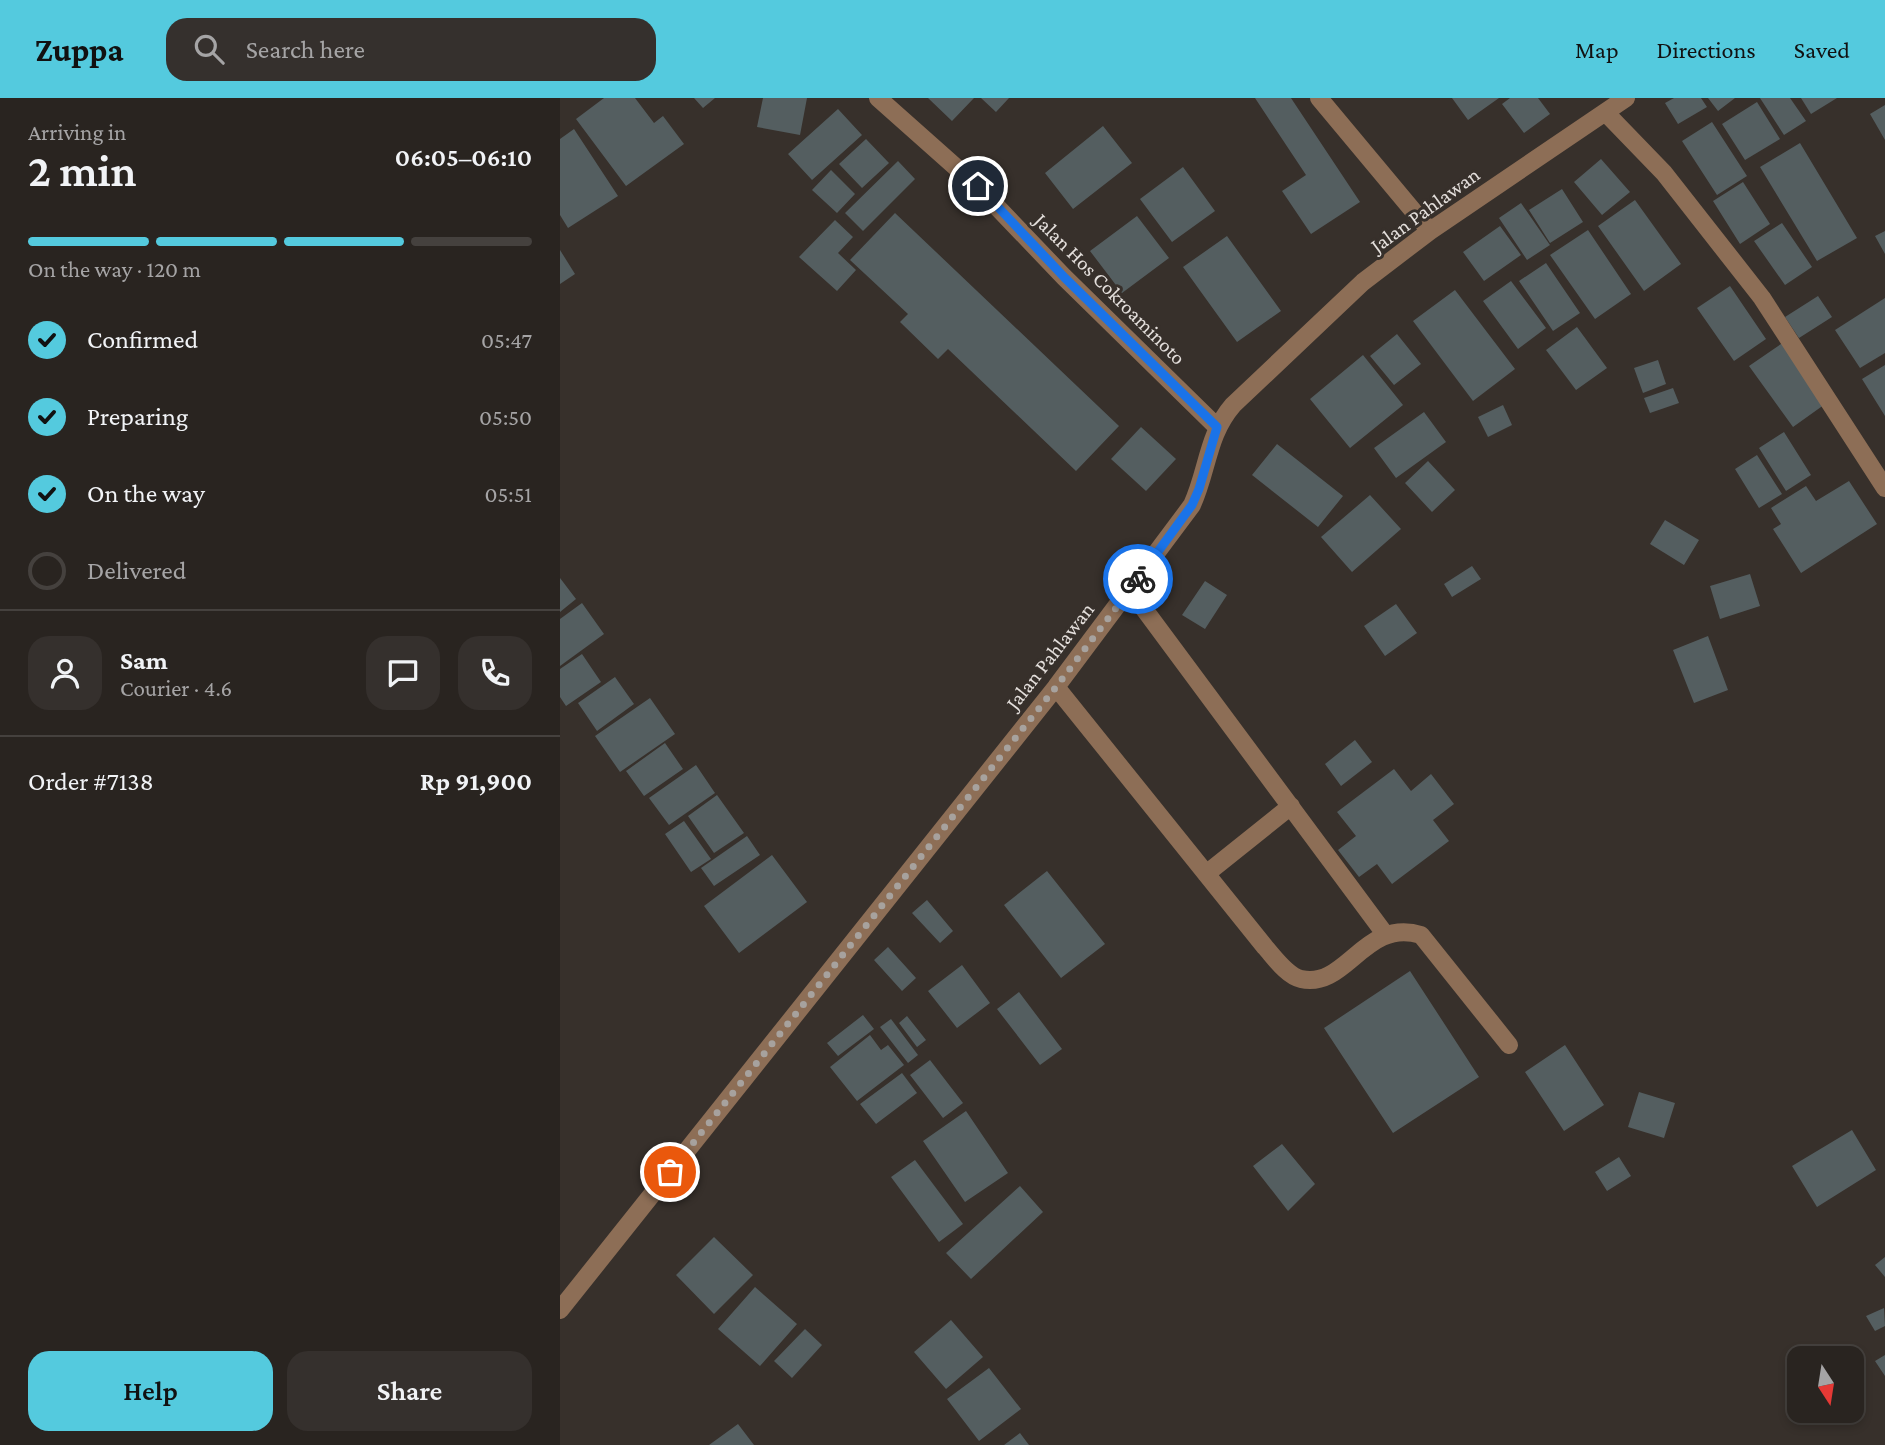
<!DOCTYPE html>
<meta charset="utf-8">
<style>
:root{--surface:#292420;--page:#35302d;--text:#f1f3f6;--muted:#a5a4a5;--line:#45413e;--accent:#54cade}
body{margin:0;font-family:"Crimson Pro",serif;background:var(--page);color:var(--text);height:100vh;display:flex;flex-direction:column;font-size:26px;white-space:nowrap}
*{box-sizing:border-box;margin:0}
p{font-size:23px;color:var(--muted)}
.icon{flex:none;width:38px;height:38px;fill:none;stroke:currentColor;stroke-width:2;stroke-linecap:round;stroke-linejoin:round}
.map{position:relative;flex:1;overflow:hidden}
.side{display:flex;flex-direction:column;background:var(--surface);width:560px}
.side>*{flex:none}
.needle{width:46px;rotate:168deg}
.controls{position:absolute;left:1227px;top:1248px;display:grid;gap:14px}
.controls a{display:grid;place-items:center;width:77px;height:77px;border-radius:14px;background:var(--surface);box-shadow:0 4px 10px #0003,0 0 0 2px var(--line);font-size:35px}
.pin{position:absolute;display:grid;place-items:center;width:60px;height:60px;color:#fff;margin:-30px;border:4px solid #fff;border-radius:50%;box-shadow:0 2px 7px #0007}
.courier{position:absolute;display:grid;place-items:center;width:70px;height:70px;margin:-35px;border:5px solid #1a73e8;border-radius:50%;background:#fff;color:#222;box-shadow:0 2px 9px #0007}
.headline em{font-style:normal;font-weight:600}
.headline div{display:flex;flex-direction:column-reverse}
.headline{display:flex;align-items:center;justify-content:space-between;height:119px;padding:0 28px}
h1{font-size:46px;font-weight:600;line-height:52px}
.bar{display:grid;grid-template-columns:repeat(4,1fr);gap:10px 7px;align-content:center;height:84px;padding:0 28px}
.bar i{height:9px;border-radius:5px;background:var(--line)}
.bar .on{background:var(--accent)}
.bar p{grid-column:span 4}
.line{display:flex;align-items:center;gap:18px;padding:0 28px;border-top:2px solid var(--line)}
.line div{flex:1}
.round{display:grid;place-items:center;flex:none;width:74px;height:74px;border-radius:21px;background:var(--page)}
ol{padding:0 28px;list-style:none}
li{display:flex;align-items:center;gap:21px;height:77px}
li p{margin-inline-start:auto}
li .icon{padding:7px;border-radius:50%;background:var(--accent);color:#111;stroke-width:4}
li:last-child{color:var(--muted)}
li i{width:38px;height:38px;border:4px solid var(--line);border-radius:50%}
.action{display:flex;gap:14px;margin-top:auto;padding:14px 28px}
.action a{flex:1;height:80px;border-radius:21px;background:var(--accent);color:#111;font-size:28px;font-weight:600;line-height:80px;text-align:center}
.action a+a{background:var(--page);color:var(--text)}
header{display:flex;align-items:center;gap:42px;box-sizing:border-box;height:98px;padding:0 35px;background:var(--accent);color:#111}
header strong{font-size:33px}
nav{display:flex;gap:38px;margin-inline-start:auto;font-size:24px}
.search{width:490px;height:63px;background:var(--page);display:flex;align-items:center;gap:18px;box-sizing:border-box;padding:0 24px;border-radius:21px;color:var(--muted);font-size:26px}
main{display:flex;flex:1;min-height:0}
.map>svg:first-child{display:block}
.building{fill:#545e60}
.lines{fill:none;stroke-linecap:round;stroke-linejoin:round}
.minor{stroke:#8d6e56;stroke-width:18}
.done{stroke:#a7a29e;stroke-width:7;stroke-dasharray:0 12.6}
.route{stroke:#1a73e8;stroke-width:9}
.labels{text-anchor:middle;stroke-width:6;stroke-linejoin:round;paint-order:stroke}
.street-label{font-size:21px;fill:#e4dfdc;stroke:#37302b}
</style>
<header>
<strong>Zuppa</strong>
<div class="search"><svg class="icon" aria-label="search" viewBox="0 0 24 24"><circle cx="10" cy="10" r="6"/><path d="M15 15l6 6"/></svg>Search here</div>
<nav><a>Map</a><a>Directions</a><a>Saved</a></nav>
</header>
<main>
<section class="side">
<div class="headline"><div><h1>2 min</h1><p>Arriving in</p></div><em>06:05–06:10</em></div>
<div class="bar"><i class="on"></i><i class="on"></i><i class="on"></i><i></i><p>On the way · 120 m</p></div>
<ol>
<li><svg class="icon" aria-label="check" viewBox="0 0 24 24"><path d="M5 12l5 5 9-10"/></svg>Confirmed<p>05:47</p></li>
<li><svg class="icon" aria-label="check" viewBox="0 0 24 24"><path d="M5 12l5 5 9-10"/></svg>Preparing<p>05:50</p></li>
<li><svg class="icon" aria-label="check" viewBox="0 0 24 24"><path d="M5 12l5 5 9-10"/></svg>On the way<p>05:51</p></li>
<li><i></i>Delivered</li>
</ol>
<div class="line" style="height:126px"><a class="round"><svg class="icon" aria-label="person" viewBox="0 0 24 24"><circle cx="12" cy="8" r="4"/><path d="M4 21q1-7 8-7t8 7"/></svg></a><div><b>Sam</b><p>Courier · 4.6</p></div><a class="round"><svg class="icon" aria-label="chat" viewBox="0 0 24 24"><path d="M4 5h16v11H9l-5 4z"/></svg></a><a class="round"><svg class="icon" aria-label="phone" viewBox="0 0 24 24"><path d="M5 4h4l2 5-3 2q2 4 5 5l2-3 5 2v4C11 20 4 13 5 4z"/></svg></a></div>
<div class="line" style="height:91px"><div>Order #7138</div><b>Rp 91,900</b></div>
<div class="action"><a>Help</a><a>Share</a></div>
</section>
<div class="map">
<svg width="1325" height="1347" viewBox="0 0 1325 1347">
<rect width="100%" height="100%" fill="#37302b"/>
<path class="building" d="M44,0H75L94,25L103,18L124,46L66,88L16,21Z
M134,0H155L143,10Z
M203,0H247L240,37L197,29Z
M368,0H414L392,23Z
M421,0H449L436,14Z
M695,0H731L800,104L751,136L722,93L746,77Z
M892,0H939L908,22Z
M950,0H978L990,16L964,35L942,6Z
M1114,0H1141L1147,9L1118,26L1105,5Z
M1148,0H1175L1158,13Z
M1200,0H1230L1246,23L1224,37Z
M1241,0H1277L1251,16Z
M1197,4L1220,41L1185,62L1162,26Z
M1325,7V42L1310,16Z
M278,11L302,37L252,82L228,56Z
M1152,24L1187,78L1157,97L1122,43Z
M543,28L572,65L513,111L485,75Z
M14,31L58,98L8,130L0,117V41Z
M306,41L329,65L302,90L279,66Z
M1240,45L1297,140L1257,163L1200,69Z
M1041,61L1070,94L1042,117L1014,84Z
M338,63L355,81L303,133L285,115Z
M623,69L655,113L612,144L580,101Z
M271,72L295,96L277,115L252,92Z
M1183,84L1210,126L1180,146L1153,103Z
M1002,91L1023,124L990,145L969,112Z
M1075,102L1121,166L1084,193L1038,128Z
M961,105L990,147L967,162L939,120Z
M335,115L559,328L516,373L388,251L378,261L340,224L348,216L290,162Z
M577,118L609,160L562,195L530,153Z
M275,122L293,139L278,155L296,172L277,193L239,159Z
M1222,125L1252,169L1225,187L1194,143Z
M940,128L961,157L924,183L903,154Z
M1028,132L1071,196L1035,221L990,157Z
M1325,133V156L1315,138Z
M667,138L721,213L677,244L623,169Z
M0,152L15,176L0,186Z
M986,165L1020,215L993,233L959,183Z
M951,183L986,230L958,251L923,203Z
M1170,188L1206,241L1174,263L1137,210Z
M895,192L955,271L913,303L853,223Z
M1258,198L1272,219L1239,240L1225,219Z
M1325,200V255L1300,270L1275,232Z
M1017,229L1047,270L1016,292L986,252Z
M837,236L861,266L834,287L810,258Z
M1224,244L1268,304L1233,329L1189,268Z
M803,257L843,307L790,350L750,301Z
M1098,262L1106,286L1083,295L1074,270Z
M1325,267V318L1302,281Z
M1113,290L1119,305L1090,315L1084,300Z
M943,307L952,327L928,339L918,319Z
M864,314L886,344L836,380L814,350Z
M581,329L616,361L586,393L551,361Z
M1224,334L1251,377L1226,393L1199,350Z
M717,346L783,398L758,429L692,377Z
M1197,357L1222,396L1199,410L1175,371Z
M868,363L895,392L872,414L845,385Z
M1289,383L1317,426L1241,475L1213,431L1221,426L1211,410L1246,388L1256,403Z
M810,397L841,431L792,474L761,439Z
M1105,422L1139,442L1124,467L1090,446Z
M912,468L921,481L892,499L884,486Z
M1190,476L1200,508L1160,521L1150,488Z
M0,480L16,501L0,514Z
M645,483L667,497L645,531L622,517Z
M22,505L44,536L0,568V521Z
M836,506L857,535L825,558L804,528Z
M1148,538L1168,592L1134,605L1113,552Z
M22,556L41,584L6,608L0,599V571Z
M55,579L74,606L37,633L18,605Z
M90,600L115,636L60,674L35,638Z
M795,642L812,664L781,688L765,666Z
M105,645L123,671L84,698L66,673Z
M136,667L155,695L109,727L89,700Z
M834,671L851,693L871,676L894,706L873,722L889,743L832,786L817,766L799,779L778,752L796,738L777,714Z
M157,697L184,735L154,755L128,718Z
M124,723L151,761L131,774L105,736Z
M187,738L200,757L154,788L141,770Z
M212,757L247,804L179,855L144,808Z
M487,773L545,846L501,880L444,807Z
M367,802L393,833L380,845L352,815Z
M328,849L356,880L342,893L314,862Z
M402,867L430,905L397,930L368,893Z
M850,873L919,979L833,1035L764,930Z
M459,894L502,951L480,967L437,911Z
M303,917L314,931L278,958L267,945Z
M347,918L366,942L357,949L339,925Z
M331,921L358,957L348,965L320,929Z
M310,937L321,952L328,947L344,967L297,1003L270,969Z
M1005,947L1044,1007L1004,1033L965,974Z
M370,962L403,1005L383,1020L350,977Z
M342,975L357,995L316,1026L300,1006Z
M1079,994L1115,1005L1104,1040L1068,1029Z
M406,1013L448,1075L405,1104L363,1043Z
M1292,1032L1316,1072L1257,1109L1232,1068Z
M722,1046L755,1086L728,1113L693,1068Z
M1059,1059L1071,1078L1047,1093L1035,1074Z
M355,1062L403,1126L379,1144L331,1079Z
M460,1088L483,1114L411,1181L386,1155Z
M154,1139L193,1177L154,1216L116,1177Z
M1325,1159V1179L1315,1167Z
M195,1189L237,1226L200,1268L158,1231Z
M1324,1210L1325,1228L1315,1233L1306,1218Z
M391,1222L423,1259L386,1291L354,1254Z
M245,1231L262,1247L232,1280L214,1263Z
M1325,1257V1278L1315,1263Z
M429,1270L461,1311L419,1343L387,1301Z
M178,1326L194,1347H149Z
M460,1335L469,1347H444Z"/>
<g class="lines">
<path class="minor" d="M318,0L417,88L504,179L657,329
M759,0L870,133
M1046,15L1104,75L1202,200L1325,390
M570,492L825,836
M496,589L705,849C714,859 727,878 741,881C786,892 805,819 861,837L949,947
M646,776L731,708
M0,1212L496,589L632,407C648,372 647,337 673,307L803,184L870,133L1066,0"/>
</g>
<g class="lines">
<path class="done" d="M110,1074L496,589L578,481"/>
<path class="route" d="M418,88L505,180L657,329L639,391L632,407L578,481"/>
</g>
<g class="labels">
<g class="street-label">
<text transform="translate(865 112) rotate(-36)" y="7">Jalan Pahlawan</text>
<text transform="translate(550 191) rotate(45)" y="7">Jalan Hos Cokroaminoto</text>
<text transform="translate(490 558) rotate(-52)" y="7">Jalan Pahlawan</text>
</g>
</g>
</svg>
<div class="controls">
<a><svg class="needle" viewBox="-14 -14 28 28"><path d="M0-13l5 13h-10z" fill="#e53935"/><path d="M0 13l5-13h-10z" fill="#a5a4a5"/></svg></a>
</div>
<div class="pin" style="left:110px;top:1074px;background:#ea580c"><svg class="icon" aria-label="bag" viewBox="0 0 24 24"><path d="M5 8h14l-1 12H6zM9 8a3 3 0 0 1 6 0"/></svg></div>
<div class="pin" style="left:418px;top:88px;background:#1f2937"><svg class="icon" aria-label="home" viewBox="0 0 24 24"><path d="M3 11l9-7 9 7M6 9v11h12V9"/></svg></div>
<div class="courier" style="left:578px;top:481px"><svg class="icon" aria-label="bike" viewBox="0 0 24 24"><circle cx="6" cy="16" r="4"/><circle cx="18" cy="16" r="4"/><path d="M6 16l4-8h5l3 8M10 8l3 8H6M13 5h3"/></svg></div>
</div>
</main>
